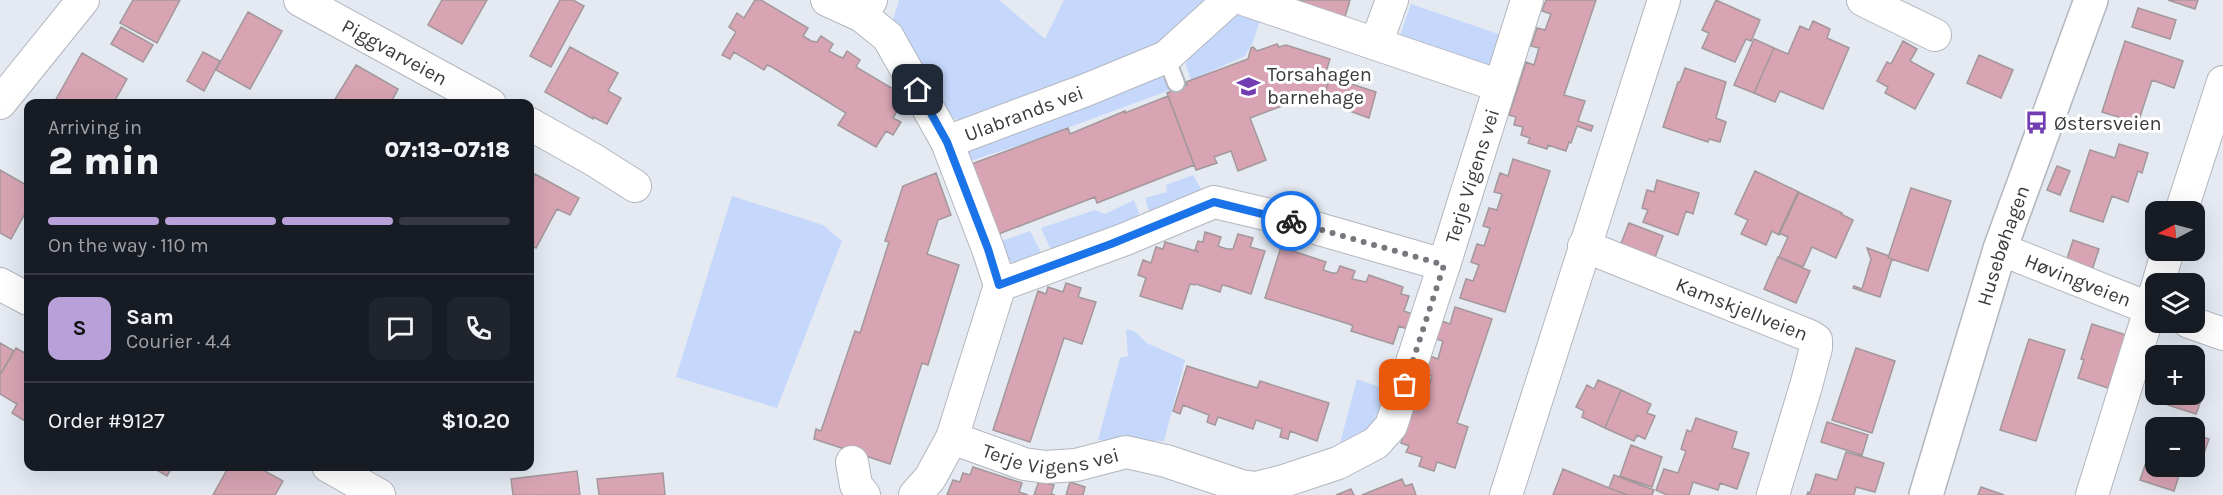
<!DOCTYPE html>
<meta charset="utf-8">
<style>
:root{--surface:#171b24;--page:#20242c;--text:#f1f3f6;--muted:#9ea1a6;--line:#363941;--accent:#b8a1d8}
body{margin:0;font-family:Karla,sans-serif;background:var(--page);color:var(--text);height:100vh;display:flex;flex-direction:column;font-size:22px;white-space:nowrap}
*{box-sizing:border-box;margin:0}
p{font-size:20px;color:var(--muted)}
.icon{flex:none;width:33px;height:33px;fill:none;stroke:currentColor;stroke-width:2;stroke-linecap:round;stroke-linejoin:round}
.map{position:relative;flex:1;overflow:hidden}
.sheet{position:absolute;left:24px;top:99px;width:510px;height:372px;display:flex;flex-direction:column;background:var(--surface);border-radius:12px;box-shadow:0 6px 24px #0002}
.sheet>*{flex:none}
.needle{width:39px;rotate:264deg}
.tools{position:absolute;left:2145px;top:201px;display:grid;gap:12px}
.tools a{display:grid;place-items:center;width:60px;height:60px;border-radius:12px;background:var(--surface);box-shadow:0 6px 24px #0002;font-size:30px}
.pin{position:absolute;display:grid;place-items:center;width:51px;height:51px;color:#fff;margin:-26px;border-radius:12px;box-shadow:0 3px 9px #0006}
.courier{position:absolute;display:grid;place-items:center;width:60px;height:60px;margin:-30px;border:4px solid #1a73e8;border-radius:50%;background:#fff;color:#222;box-shadow:0 2px 8px #0007}
.overview em{font-style:normal;font-weight:800}
.overview div{display:flex;flex-direction:column-reverse}
.overview{display:flex;align-items:center;justify-content:space-between;height:102px;padding:0 24px}
h1{font-size:39px;font-weight:800;line-height:45px}
.bar{display:grid;grid-template-columns:repeat(4,1fr);gap:9px 6px;align-content:center;height:72px;padding:0 24px}
.bar i{height:8px;border-radius:4px;background:var(--line)}
.bar .active{background:var(--accent)}
.bar p{grid-column:span 4}
.line{display:flex;align-items:center;gap:15px;padding:0 24px;border-top:2px solid var(--line)}
.line div{flex:1}
.round{display:grid;place-items:center;flex:none;width:63px;height:63px;border-radius:12px;background:var(--page)}
.map>svg:first-child{display:block}
.green{fill:#c5d8fb}
.building{fill:#d8a4b4;stroke:#a2989a;stroke-width:1.5}
.lines{fill:none;stroke-linecap:round;stroke-linejoin:round}
.service-casing{stroke:#b2b6bf;stroke-width:20}
.minor-casing{stroke:#b2b6bf;stroke-width:34}
.tertiary-casing{stroke:#b2b6bf;stroke-width:36}
.service{stroke:#fff;stroke-width:16}
.minor{stroke:#fff;stroke-width:32}
.tertiary{stroke:#fff;stroke-width:33}
.done{stroke:#75787d;stroke-width:6;stroke-dasharray:0 10.8}
.route{stroke:#1a73e8;stroke-width:8}
.labels{text-anchor:middle;stroke-width:6;stroke-linejoin:round;paint-order:stroke}
.street-label{font-size:20px;fill:#393b3e;stroke:#fff}
.poi-label{font-size:20px;fill:#393b3e;stroke:#fff;text-anchor:start}
</style>
<div class="map">
<svg width="2223" height="495" viewBox="0 0 2223 495">
<rect width="100%" height="100%" fill="#e4e9f2"/>
<path class="green" d="M899,0H999L1045,39L1064,0H1209L1156,46L1013,103L958,120L950,117L890,30Z
M1411,4L1507,37L1494,77L1397,44Z
M1231,11L1261,17L1253,42L1245,56L1191,80L1186,65L1190,49Z
M1157,75L1171,82L1173,89L1029,142L967,162L966,148Z
M1193,175L1205,196L1157,214L1149,211L1145,198L1167,192L1166,185Z
M732,196L823,225L842,241L777,408L676,377Z
M1134,200L1139,213L1132,224L1060,252L1050,248L1041,228L1095,210L1105,214Z
M1030,231L1041,252L1038,261L1021,265L1002,258L996,243Z
M1126,329L1134,331L1147,343L1185,360L1164,441L1098,440L1120,358L1128,356Z
M1357,379L1388,390L1368,434L1338,451Z"/>
<path class="building" d="M133,0H180L157,43L120,23Z
M442,0H487L462,44L428,25Z
M560,0H573L584,6L551,67L530,56Z
M755,0H761L808,28L803,36L811,41L817,42L821,36L833,44L829,51L838,56L843,58L847,51L860,60L856,67L900,93L896,100L902,103L893,118L901,122L893,135L886,131L876,147L838,125L846,113L772,67L767,65L764,70L734,52L730,59L722,55L736,32L729,27L737,13L744,18Z
M1290,0H1350L1345,17Z
M1546,0H1596L1564,95L1585,101L1578,121L1593,126L1591,131L1577,126L1571,143L1569,142L1566,151L1548,145L1547,149L1528,143L1530,138L1521,135L1523,127L1514,125L1516,117L1509,115L1526,62L1534,65L1539,48L1531,46L1537,28L1545,30L1551,14L1542,11Z
M1716,0L1760,20L1751,41L1746,39L1735,62L1702,48L1709,33L1702,30Z
M2168,0H2198L2195,9Z
M2138,8L2176,20L2170,39L2132,27Z
M248,12L282,31L250,89L216,70Z
M1813,21L1830,29L1827,38L1849,48L1823,109L1780,91L1775,102L1754,93L1774,48L1788,54L1800,26L1809,30Z
M121,27L153,45L143,62L111,44Z
M1754,39L1774,48L1754,93L1734,85Z
M1903,41L1917,49L1910,61L1934,74L1915,109L1885,93L1888,87L1877,81L1887,62L1891,64Z
M2125,41L2183,61L2174,88L2152,80L2138,123L2102,112Z
M1277,44L1279,47L1286,45L1330,59L1325,75L1330,77L1321,105L1301,99L1250,118L1266,160L1238,171L1231,151L1214,157L1217,163L1196,170L1167,93L1187,85L1186,82L1248,59L1251,48L1253,47L1257,51Z
M570,47L618,73L608,91L621,98L607,124L593,117V119L545,92Z
M203,52L220,61L204,91L187,81Z
M82,53L127,79L113,104H59L55,101Z
M1979,55L2013,70L2001,98L1967,83Z
M356,65L398,89L390,104H332Z
M1685,68L1726,82L1716,118L1726,122L1720,142L1709,139L1708,142L1663,127L1678,82H1680Z
M1330,77L1376,92L1369,118L1341,108V105L1323,99Z
M1168,96L1194,165L1097,203L1095,197L996,235L969,165L1068,128L1070,134L1125,111V113Z
M2119,144L2148,153L2142,173L2138,171L2128,202L2112,196L2103,222L2070,211L2090,150L2115,158Z
M1513,159L1550,171L1505,312L1460,298L1466,279L1473,281L1479,265L1471,262L1477,244L1484,246L1490,228L1483,226L1489,208L1497,210L1502,194L1494,192L1500,173L1508,176Z
M2057,166L2070,171L2060,195L2047,190Z
M0,170L28,186V208L11,239L0,233Z
M1755,171L1799,192L1779,235L1772,231L1766,245L1741,234L1748,220L1735,214Z
M936,173L951,215L938,220L927,254L959,265L928,365L922,363L890,464L814,439L816,429L821,431L855,331L860,333L889,242L885,241L903,186Z
M535,174L579,198L570,215L557,209L536,248L530,245V184Z
M1657,180L1699,193L1693,214L1686,211L1678,235L1643,222L1648,210L1642,208L1647,190L1654,192Z
M1911,188L1951,201L1928,271L1888,258Z
M1798,192L1842,213L1841,214L1853,220L1836,258L1812,247L1803,267L1779,257L1788,237L1779,233Z
M1629,223L1663,236L1654,260L1620,246Z
M1205,232L1221,237L1218,246L1227,249H1233L1238,234L1253,238L1250,247L1265,251L1251,294L1227,286L1222,285L1220,292L1196,284L1195,285L1190,284L1182,309L1140,296L1146,278L1138,275L1143,260L1151,263L1156,247L1163,249L1165,242L1199,252L1195,250L1198,241L1203,242Z
M2073,240L2099,249L2092,270L2066,262Z
M1281,247L1326,262L1323,270L1332,273H1337L1340,266L1355,271L1352,279L1366,282L1369,275L1403,287L1401,294L1409,296L1404,311L1412,314L1407,329L1399,326L1393,344L1351,331L1353,326L1349,324L1265,298Z
M1867,248L1889,256L1888,258L1892,259L1880,297L1853,288L1854,286L1862,289L1871,259Z
M1778,257L1810,271L1796,303L1764,289Z
M1066,283L1081,288L1078,297L1096,302L1082,344L1064,338L1030,442L993,430L1038,291L1046,294L1048,287L1063,292Z
M1455,307L1492,319L1457,423L1468,427L1455,468L1437,462L1434,471L1419,466L1422,457L1406,452L1409,446L1401,443L1419,390L1427,393L1432,376L1425,374L1430,356L1438,359L1443,341L1436,339L1442,321L1450,324Z
M2092,324L2126,335L2108,388L2078,378L2084,360L2081,359Z
M2029,339L2065,350L2036,441L2000,430Z
M0,343L14,351L0,375Z
M16,348L28,355V423L12,413L17,404L0,394V375Z
M1856,348L1895,361L1872,433L1832,420Z
M1187,366L1257,388L1260,381L1329,403L1317,441L1290,431L1288,439L1280,437L1282,429L1256,420L1253,429L1218,417L1215,425L1207,422L1209,415L1183,405L1180,414L1173,411Z
M1598,380L1621,390L1605,428L1582,417L1584,411L1576,407L1587,385L1594,389Z
M1621,390L1651,404L1647,413L1655,416L1645,439L1637,435L1634,441L1605,428Z
M2194,393L2203,395L2196,414L2168,405L2171,394H2194Z
M1696,418L1737,432L1732,448L1749,453L1737,489L1720,483L1718,490L1693,482L1689,495H1667L1656,490L1664,469L1678,473L1686,451L1681,449L1687,430L1691,432Z
M2160,420L2181,428H2157Z
M1827,422L1868,435L1862,455L1821,442Z
M2156,433V466H2182L2174,491L2140,480Z
M2194,434L2209,439L2199,468L2194,466Z
M1631,445L1662,457L1652,487L1620,476Z
M1846,452L1884,463L1875,492L1856,487L1854,495H1807L1808,492L1810,493L1816,474L1837,480Z
M150,466H173L167,476Z
M229,466H256L283,481L275,495H213Z
M973,467L1022,483L1019,492L1028,495H947L953,480L960,482L963,473L970,475Z
M1563,469L1609,488L1628,495H1553Z
M577,471L580,495H513L511,479Z
M663,473L665,495H599L597,479Z
M1614,475L1654,490L1652,495H1628L1609,488Z
M1402,479L1405,486L1412,484L1416,495H1362Z
M1039,481L1054,485L1051,494L1055,495H1034Z
M1070,482L1085,487L1083,495H1066Z
M1981,487L2004,495H1978Z
M1351,489L1354,495H1336Z"/>
<g class="lines">
<defs>
<path id="service" d="M1166,57L1176,83"/>
<g id="minor">
<path id="s1" d="M300,0L490,104"/>
<path d="M827,0L862,16"/>
<path id="s2" d="M871,0L862,16L888,37L947,142L988,249L1000,285L952,438L1024,464L1046,467L1076,465L1126,452L1166,461L1241,486L1256,488L1284,481L1338,463L1376,443L1391,426L1444,265L1527,0"/>
<path d="M1246,0L1376,44L1392,0"/>
<path d="M1863,0L1935,35"/>
<path d="M1376,44L1500,86"/>
<path d="M0,103L83,0"/>
<path d="M530,124L594,160L635,186"/>
<path id="s3" d="M947,142L1086,90L1166,57L1229,0"/>
<path d="M2181,212L2223,82"/>
<path id="s4" d="M1584,246L1810,336L1816,340V348L1806,386L1773,495"/>
<path id="s5" d="M2000,249L2156,311"/>
<path d="M0,284L28,299"/>
<path d="M2158,284L2168,250"/>
<path d="M1000,285L1123,240L1214,202L1274,216L1444,265"/>
<path d="M2189,322L2223,334"/>
<path d="M852,462L856,485L864,495"/>
<path d="M328,466L379,495"/>
<path d="M915,495L930,478L952,438"/>
<path d="M1506,495L1664,0"/>
<path d="M2092,495L2156,290"/>
</g>
<g id="tertiary">
<path id="s6" d="M1926,495L2000,249L2091,0"/>
</g>
</defs>
<use href="#service" class="service-casing"/>
<use href="#minor" class="minor-casing"/>
<use href="#tertiary" class="tertiary-casing"/>
<use href="#service" class="service"/>
<use href="#minor" class="minor"/>
<use href="#tertiary" class="tertiary"/>
</g>
<g class="lines">
<path class="done" d="M1291,221L1444,265L1405,385"/>
<path class="route" d="M918,90L947,142L988,249L999,285L1111,244L1214,202L1291,221"/>
</g>
<defs>
<symbol id="school-bare" viewBox="-9 -9 18 18"><path d="M0-5L7-2L0 1L-7-2ZM-4 1L0 2.5L4 1V4Q0 6-4 4Z" fill="#723db3" stroke="#fff" stroke-width="2.5" paint-order="stroke"/></symbol>
<symbol id="bus-bare" viewBox="-9 -9 18 18"><path d="M-5-6H5V4H4V6H2V4H-2V6H-4V4H-5ZM-3.5-4V0h7V-4ZM-3.5 1.2v1.5H-2V1.2ZM2 1.2v1.5H3.5V1.2Z" fill="#723db3" stroke="#fff" stroke-width="2.5" paint-order="stroke"/></symbol>
</defs>
<g fill-rule="evenodd">
<use href="#school-bare" x="1232" y="70" width="33" height="33"/>
<use href="#bus-bare" x="2020" y="106" width="33" height="33"/>
</g>
<g class="labels">
<g class="street-label">
<text dy="7" stroke="none"><textPath href="#s1" startOffset="108">Piggvarveien</textPath></text>
<text dy="7" stroke="none"><textPath href="#s3" startOffset="82">Ulabrands vei</textPath></text>
<text dy="7" stroke="none"><textPath href="#s2" startOffset="1215">Terje Vigens vei</textPath></text>
<text dy="7" stroke="none"><textPath href="#s6" startOffset="261">Husebøhagen</textPath></text>
<text dy="7" stroke="none"><textPath href="#s5" startOffset="84">Høvingveien</textPath></text>
<text dy="7" stroke="none"><textPath href="#s4" startOffset="170">Kamskjellveien</textPath></text>
<text dy="7" stroke="none"><textPath href="#s2" startOffset="588">Terje Vigens vei</textPath></text>
</g>
<g class="poi-label">
<text x="1267" y="81">Torsahagen<tspan x="1267" dy="23">barnehage</tspan></text>
<text x="2054" y="130">Østersveien</text>
</g>
</g>
</svg>
<div class="tools">
<a><svg class="needle" viewBox="-14 -14 28 28"><path d="M0-13l5 13h-10z" fill="#e53935"/><path d="M0 13l5-13h-10z" fill="#9ea1a6"/></svg></a>
<a><svg class="icon" aria-label="layers" viewBox="0 0 24 24"><path d="M12 4l9 5-9 5-9-5zM3 14l9 5 9-5"/></svg></a>
<a>+</a>
<a>−</a>
</div>
<div class="pin" style="left:1405px;top:385px;background:#ea580c"><svg class="icon" aria-label="bag" viewBox="0 0 24 24"><path d="M5 8h14l-1 12H6zM9 8a3 3 0 0 1 6 0"/></svg></div>
<div class="pin" style="left:918px;top:90px;background:#1f2937"><svg class="icon" aria-label="home" viewBox="0 0 24 24"><path d="M3 11l9-7 9 7M6 9v11h12V9"/></svg></div>
<div class="courier" style="left:1291px;top:221px"><svg class="icon" aria-label="bike" viewBox="0 0 24 24"><circle cx="6" cy="16" r="4"/><circle cx="18" cy="16" r="4"/><path d="M6 16l4-8h5l3 8M10 8l3 8H6M13 5h3"/></svg></div>
<section class="sheet">
<div class="overview"><div><h1>2 min</h1><p>Arriving in</p></div><em>07:13–07:18</em></div>
<div class="bar"><i class="active"></i><i class="active"></i><i class="active"></i><i></i><p>On the way · 110 m</p></div>
<div class="line" style="height:108px"><b class="round" style="background:var(--accent);color:#111">S</b><div><b>Sam</b><p>Courier · 4.4</p></div><a class="round"><svg class="icon" aria-label="chat" viewBox="0 0 24 24"><path d="M4 5h16v11H9l-5 4z"/></svg></a><a class="round"><svg class="icon" aria-label="phone" viewBox="0 0 24 24"><path d="M5 4h4l2 5-3 2q2 4 5 5l2-3 5 2v4C11 20 4 13 5 4z"/></svg></a></div>
<div class="line" style="height:78px"><div>Order #9127</div><b>$10.20</b></div>
</section>
</div>
